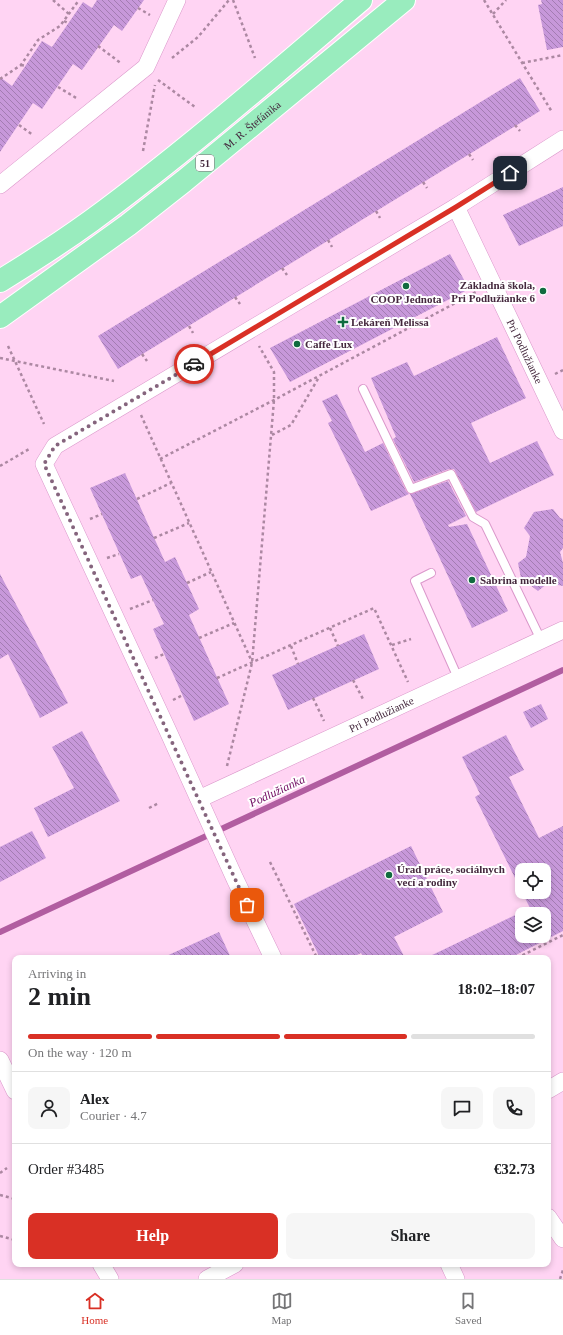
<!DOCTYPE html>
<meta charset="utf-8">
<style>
:root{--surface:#fff;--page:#f6f6f6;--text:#202124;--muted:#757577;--line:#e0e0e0;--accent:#d93025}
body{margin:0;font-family:Georgia,serif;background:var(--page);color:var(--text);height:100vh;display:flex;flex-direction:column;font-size:15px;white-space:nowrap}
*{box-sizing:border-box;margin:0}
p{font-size:13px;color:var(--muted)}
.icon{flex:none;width:22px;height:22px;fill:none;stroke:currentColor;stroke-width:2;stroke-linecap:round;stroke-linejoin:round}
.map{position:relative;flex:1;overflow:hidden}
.details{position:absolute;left:12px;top:955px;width:539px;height:312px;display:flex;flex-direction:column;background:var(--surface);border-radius:8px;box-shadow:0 2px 6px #0003}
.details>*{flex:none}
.buttons{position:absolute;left:515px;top:863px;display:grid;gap:8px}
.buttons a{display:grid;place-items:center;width:36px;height:36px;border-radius:8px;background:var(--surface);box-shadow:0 2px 6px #0003;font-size:20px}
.pin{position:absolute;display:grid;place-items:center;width:34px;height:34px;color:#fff;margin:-17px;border-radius:8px;box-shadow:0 2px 6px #0006}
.courier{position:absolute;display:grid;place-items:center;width:40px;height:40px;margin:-20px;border:3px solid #d93025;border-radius:50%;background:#fff;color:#222;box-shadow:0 1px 5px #0007}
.headline em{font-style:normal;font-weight:700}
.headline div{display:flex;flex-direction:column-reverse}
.headline{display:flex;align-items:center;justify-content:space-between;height:68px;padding:0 16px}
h1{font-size:26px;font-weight:700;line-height:30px}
.bar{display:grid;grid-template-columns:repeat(4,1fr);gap:6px 4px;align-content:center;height:48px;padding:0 16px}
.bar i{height:5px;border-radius:3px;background:var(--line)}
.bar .current{background:var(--accent)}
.bar p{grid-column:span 4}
.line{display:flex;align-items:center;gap:10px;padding:0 16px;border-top:1px solid var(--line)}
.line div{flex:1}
.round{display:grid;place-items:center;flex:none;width:42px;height:42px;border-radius:8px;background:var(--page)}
.cta{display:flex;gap:8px;margin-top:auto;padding:8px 16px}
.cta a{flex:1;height:46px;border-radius:8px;background:var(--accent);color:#fff;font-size:16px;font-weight:700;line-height:46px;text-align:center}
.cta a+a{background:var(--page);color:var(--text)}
.dock{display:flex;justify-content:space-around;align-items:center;height:56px;border-top:1px solid var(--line);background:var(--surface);font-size:11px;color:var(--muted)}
.dock a{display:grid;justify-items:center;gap:2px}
.dock .current{color:var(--accent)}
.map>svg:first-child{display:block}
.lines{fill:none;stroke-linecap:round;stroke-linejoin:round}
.stream{stroke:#b15da0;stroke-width:6}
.building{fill:url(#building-back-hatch);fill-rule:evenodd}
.service-casing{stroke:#db98cb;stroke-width:10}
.minor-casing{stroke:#db98cb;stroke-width:18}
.primary-casing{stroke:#fff;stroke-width:24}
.path{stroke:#ac88a2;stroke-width:2.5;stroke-dasharray:3 3;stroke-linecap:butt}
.service{stroke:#fff;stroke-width:8}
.minor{stroke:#fff;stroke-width:17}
.primary{stroke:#99ecbe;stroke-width:22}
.done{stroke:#85647d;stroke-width:4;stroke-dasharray:0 7.2}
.route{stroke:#d93025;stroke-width:5}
.poi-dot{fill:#106b3f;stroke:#fff;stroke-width:1.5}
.labels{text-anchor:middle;stroke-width:4;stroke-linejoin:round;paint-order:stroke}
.shield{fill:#fff;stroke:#7c6877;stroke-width:1}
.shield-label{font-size:10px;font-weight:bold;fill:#44283d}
.street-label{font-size:11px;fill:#44283d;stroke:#fff}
.poi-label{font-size:11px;font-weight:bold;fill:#44283d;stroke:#fff;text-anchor:start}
.water-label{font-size:12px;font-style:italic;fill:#710c62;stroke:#fff}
</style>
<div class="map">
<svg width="563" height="1279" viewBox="0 0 563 1279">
<defs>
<pattern id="building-back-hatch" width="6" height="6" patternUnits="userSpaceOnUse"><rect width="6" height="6" fill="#c798da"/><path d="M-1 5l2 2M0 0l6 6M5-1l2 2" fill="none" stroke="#a37cb2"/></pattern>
</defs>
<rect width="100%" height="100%" fill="#ffd4f3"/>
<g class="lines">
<path class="stream" d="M0,932L563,670"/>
</g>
<path class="building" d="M97,0H144L122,31L114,25L82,70L73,64L42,109L33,103L0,152V77L12,86L42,41L52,47L83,2L92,8Z
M541,0H563V47L547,50L538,5L542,4Z
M520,78L540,111L118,369L98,336Z
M563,187V226L519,246L503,215Z
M450,254L469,289L290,382L270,348Z
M497,337L526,398L471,423L490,463L537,441L554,475L476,512L454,469H449L414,482L393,439L396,437L371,378L407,362L414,376Z
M337,394L365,452L383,443L406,491L409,494L371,511L328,423L332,421L322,401Z
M125,473L165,562L175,557L199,609L189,615L229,704L194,721L153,629L164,624L141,575L131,579L90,488Z
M448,481L466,516L448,525L449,527L467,524L508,611L472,628L410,494Z
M553,509L560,518L563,519V548L560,552L563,563V586L548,583L538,591L521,578L518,563L526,557L530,536L524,528L534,512Z
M0,574L68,703L40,718L8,654L0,659Z
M364,634L379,669L288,710L272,675Z
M541,704L548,719L531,728L523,712Z
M82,731L120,801L48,837L34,808L74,788L52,747Z
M506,735L524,770L509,777L539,838L563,826V931L510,958H426L530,908L522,892H544V870H522V892L475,797L480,794L462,757ZM522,914H544V936H522Z
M32,831L46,858L0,882V847Z
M411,846L443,912L394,937L405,958H364L361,953L351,958H320L294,904Z
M219,932L231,958H162Z"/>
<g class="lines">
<defs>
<path id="service" d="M363,389L411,489L451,474L473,517L485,524L541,640
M431,573L415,581L458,678"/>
<g id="minor">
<path d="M0,185L146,67L177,0"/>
<path id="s1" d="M456,207L563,431"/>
<path id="s2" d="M199,799L563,630"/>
<path d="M273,958L235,879L168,731L44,464L55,446L456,207L563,139"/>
<path d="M0,1060L15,1091"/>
<path d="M548,1090L563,1081"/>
<path d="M548,1217L563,1239"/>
<path d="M101,1264L110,1279"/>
<path d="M449,1264L456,1279"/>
<path d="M207,1279L235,1264"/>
</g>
<g id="primary">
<path d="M0,281C31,262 62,242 91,221C185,152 273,75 361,0"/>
<path id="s3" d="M0,317L128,225L184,181L404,0"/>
</g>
</defs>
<use href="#service" class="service-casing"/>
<use href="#minor" class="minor-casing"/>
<use href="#primary" class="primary-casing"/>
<path class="path" d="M53,0L69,14
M233,0L255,58
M484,0L552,112
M138,8L150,15
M493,14L506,0
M64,21L68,23
M98,46L122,64
M172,58L198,37L229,0
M522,63L563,55
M21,65L26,66
M0,79L21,65L38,40L60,26L79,0
M158,80L195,107
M58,87L78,99
M19,125L33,135
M515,125L520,131
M143,151L155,85
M469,154L473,160
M423,182L427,188
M376,211L380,218
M328,240L332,247
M282,268L287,275
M235,297L240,304
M189,326L193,333
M8,346L44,424
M142,354L147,361
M0,358L114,381
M555,374L563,370
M141,415L252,662
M272,435L291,425L319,377
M160,459L274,400L476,292
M0,466L31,448
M137,499L171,483
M90,519L102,514
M154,538L189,523
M107,558L119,554
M187,583L211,572
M130,609L153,600
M330,628L338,646
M199,638L234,623
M392,645L411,639
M291,646L298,664
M155,658L164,654
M217,678L374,608L408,682
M353,680L364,701
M313,698L324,721
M173,700L183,695
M227,766L252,663L274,400V372L259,346
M149,808L159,803
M270,862L317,958
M517,958L563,935
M0,1173L7,1168
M0,1195L15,1199
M0,1236L15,1240
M78,1264H79
M560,1279L563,1270"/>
<use href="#service" class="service"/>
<use href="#minor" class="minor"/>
<use href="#primary" class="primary"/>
</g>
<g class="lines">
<path class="done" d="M194,364L55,446L44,464L247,905"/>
<path class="route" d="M194,364L456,207L510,173"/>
</g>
<g class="poi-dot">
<circle cx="406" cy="286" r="4"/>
<circle cx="543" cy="291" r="4"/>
<path d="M341 316h4v4h4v4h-4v4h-4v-4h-4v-4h4z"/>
<circle cx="297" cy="344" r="4"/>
<circle cx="472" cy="580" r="4"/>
<circle cx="389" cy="875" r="4"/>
</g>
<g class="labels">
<rect class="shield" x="196" y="155" width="18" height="16" rx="3"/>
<g class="shield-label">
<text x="205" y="167">51</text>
</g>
<g class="street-label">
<text dy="4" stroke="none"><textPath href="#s3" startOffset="317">M. R. Štefánika</textPath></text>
<text dy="4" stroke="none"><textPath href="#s1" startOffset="160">Pri Podlužianke</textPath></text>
<text dy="4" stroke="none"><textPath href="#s2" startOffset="201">Pri Podlužianke</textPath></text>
</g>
<g class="poi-label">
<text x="535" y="289" text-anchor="end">Základná škola,<tspan x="535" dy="13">Pri Podlužianke 6</tspan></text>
<text x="406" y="303" text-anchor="middle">COOP Jednota</text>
<text x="351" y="326">Lekáreň Melissa</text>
<text x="305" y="348">Caffe Lux</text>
<text x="480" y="584">Sabrina modelle</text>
<text x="397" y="873">Úrad práce, sociálnych<tspan x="397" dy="13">vecí a rodiny</tspan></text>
</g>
<g class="water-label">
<text transform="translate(277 791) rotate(-25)" y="4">Podlužianka</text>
</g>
</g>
</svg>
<div class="buttons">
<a><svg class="icon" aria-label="locate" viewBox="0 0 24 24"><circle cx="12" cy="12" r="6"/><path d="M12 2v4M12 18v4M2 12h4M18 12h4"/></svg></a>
<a><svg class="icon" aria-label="layers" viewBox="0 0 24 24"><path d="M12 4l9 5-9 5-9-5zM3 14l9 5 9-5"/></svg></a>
</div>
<div class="pin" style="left:247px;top:905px;background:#ea580c"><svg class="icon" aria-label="bag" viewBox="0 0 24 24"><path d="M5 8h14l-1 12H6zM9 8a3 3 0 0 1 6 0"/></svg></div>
<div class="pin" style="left:510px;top:173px;background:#1f2937"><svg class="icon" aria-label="home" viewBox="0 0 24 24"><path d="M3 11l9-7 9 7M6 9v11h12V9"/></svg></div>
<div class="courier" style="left:194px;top:364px"><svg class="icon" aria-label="car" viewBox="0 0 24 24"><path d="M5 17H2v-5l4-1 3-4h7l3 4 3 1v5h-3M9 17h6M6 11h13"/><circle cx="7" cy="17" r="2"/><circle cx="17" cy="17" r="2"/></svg></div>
<section class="details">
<div class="headline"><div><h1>2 min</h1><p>Arriving in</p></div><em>18:02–18:07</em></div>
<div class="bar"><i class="current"></i><i class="current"></i><i class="current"></i><i></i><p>On the way · 120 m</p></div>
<div class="line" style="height:72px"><a class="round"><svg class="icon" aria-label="person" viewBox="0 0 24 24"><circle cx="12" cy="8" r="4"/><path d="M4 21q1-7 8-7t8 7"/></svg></a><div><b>Alex</b><p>Courier · 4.7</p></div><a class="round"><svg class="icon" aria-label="chat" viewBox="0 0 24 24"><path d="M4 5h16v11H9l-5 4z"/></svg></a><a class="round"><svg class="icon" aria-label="phone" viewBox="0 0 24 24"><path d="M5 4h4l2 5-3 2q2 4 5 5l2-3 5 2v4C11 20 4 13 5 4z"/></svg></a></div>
<div class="line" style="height:52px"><div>Order #3485</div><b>€32.73</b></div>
<div class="cta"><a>Help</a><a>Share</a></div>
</section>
</div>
<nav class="dock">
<a class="current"><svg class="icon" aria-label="home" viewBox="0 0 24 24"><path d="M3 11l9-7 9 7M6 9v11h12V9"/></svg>Home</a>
<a><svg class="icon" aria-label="map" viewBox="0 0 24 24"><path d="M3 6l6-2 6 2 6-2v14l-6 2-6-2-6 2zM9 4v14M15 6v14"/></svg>Map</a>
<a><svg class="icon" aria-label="saved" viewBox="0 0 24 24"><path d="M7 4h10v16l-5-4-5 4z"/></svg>Saved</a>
</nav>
